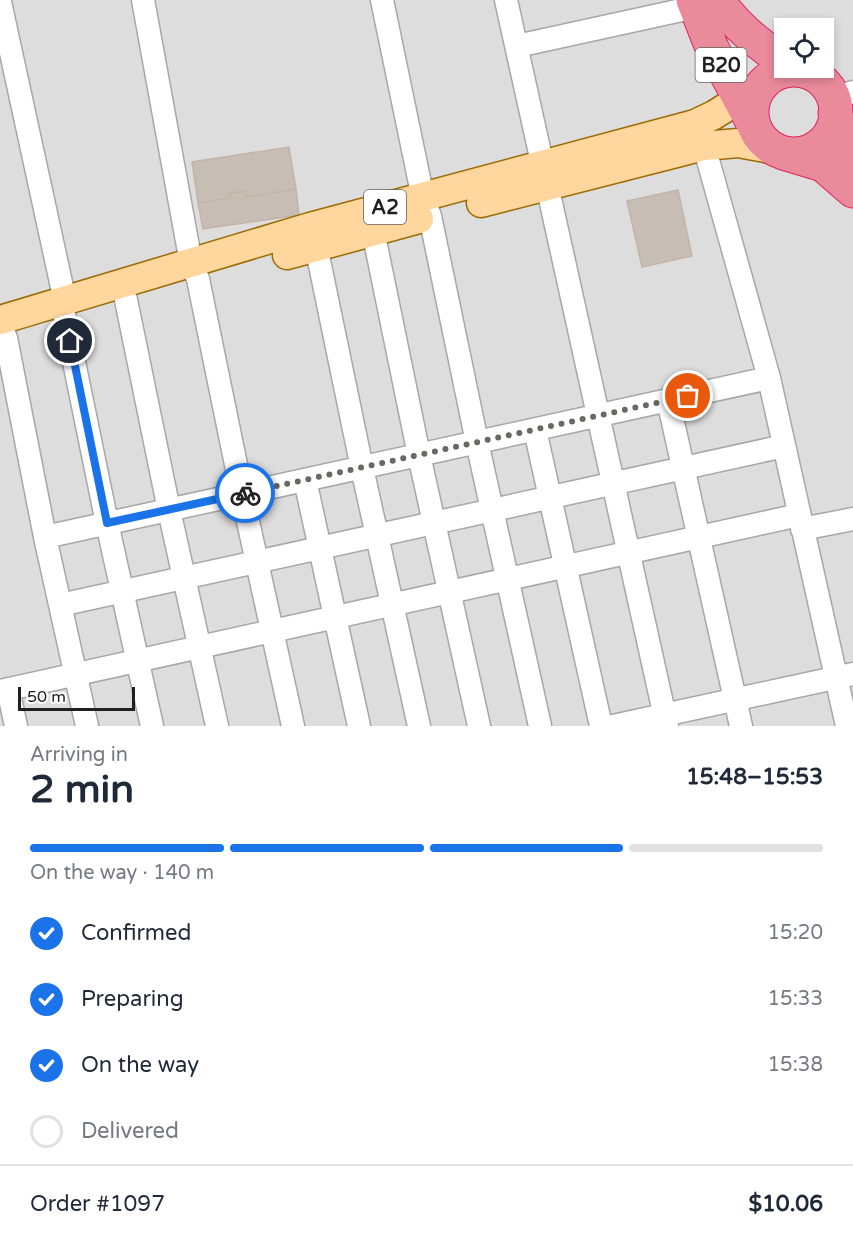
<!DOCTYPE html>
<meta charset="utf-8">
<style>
:root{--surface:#fff;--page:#f2f2f3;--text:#1f2937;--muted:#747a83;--line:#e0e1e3;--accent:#1a73e8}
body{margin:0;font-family:"Varela Round",sans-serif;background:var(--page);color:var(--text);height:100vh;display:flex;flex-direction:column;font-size:22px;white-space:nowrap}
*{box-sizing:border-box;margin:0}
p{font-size:20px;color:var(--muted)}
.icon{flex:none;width:33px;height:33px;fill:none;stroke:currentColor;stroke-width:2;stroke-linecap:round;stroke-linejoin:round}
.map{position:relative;height:726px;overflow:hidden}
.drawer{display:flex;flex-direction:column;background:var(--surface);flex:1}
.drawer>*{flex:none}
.controls{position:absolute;left:774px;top:18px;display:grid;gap:12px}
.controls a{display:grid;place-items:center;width:60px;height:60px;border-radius:0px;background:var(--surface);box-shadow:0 3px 9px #0003;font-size:30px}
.scale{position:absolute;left:18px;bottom:15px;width:117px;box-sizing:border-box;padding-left:6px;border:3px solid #202020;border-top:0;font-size:16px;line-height:21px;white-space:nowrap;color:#202020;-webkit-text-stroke:4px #fff;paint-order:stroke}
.pin{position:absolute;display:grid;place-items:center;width:51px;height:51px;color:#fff;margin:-26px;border:3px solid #fff;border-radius:50%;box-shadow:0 2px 6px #0007}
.courier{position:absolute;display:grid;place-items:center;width:60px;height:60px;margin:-30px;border:4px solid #1a73e8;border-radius:50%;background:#fff;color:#222;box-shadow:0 2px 8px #0007}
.headline em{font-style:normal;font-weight:700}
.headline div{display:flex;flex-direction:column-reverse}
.headline{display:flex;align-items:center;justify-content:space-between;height:102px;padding:0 30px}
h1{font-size:39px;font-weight:700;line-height:45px}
.bar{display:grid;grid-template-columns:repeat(4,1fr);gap:9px 6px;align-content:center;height:72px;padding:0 30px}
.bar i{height:8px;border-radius:4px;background:var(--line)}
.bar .active{background:var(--accent)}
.bar p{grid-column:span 4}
.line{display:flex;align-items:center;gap:15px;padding:0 30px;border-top:2px solid var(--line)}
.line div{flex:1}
ol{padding:0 30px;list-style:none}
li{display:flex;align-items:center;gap:18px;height:66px}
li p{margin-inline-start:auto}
li .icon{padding:6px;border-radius:50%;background:var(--accent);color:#fff;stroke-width:4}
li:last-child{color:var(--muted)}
li i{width:33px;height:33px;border:3px solid var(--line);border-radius:50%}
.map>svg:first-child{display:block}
.residential{fill:#dedddd;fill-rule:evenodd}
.building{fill:#c6bdb5;stroke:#c3b4a7;stroke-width:1.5}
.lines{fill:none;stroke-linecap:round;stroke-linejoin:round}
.minor-casing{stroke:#a7a7a7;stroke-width:25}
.major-casing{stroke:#9c6b00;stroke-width:31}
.highway-casing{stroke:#e2205f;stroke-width:35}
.minor{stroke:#fff;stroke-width:22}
.major{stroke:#ffd69d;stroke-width:28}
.highway{stroke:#ea8b9b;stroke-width:33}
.done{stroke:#696865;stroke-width:6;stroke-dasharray:0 10.8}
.route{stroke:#1a73e8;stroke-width:8}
.labels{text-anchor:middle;stroke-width:4.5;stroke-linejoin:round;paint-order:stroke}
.shield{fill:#fff;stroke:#636363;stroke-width:1.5}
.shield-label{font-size:20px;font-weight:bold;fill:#202020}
</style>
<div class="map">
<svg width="853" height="726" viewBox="0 0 853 726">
<rect width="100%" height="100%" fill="#f1ede6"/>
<path class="residential" d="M0,0H853V726H0ZM784,28H824V68H784Z"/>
<path class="building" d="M289,147L296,189L246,197L245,191L230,193L231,198L198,203L192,162Z
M296,189L299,215L203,229L198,203L231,198L230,193L245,191L246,197Z
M678,190L692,256L642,267L627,201Z"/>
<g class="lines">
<defs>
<path id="minor" d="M143,0L191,263L198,279L242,494L293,726
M382,0L423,198L430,216L477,442L540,726
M506,0L667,726
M0,2L65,301
M517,46L709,4
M833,98L853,92
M704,146L769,378L847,726
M373,231L419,455L479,726
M316,246L362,468L419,726
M126,300L169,510L217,726
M65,318L107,523L152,726
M0,323L6,338L45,537L87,726
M668,400L741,726
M535,430L601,726
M305,480L359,726
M802,529L853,519
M45,537L769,378
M60,605L784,446
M8,689L16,726
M0,691L799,515
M613,726L853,674"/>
<path id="major" d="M481,203L704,146L738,143L776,150
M287,255L419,219
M0,320L310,227L695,124L714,115L765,83"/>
<path id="highway" d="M693,0L712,48L755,127
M718,0C735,26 759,44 784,62
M752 112a42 42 0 1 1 84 0a42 42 0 1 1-84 0Z
M835,113L842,133L853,153
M783,153L823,165L853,191"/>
</defs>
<use href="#minor" class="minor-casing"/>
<use href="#major" class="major-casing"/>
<use href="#highway" class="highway-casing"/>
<use href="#minor" class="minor"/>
<use href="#major" class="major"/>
<use href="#highway" class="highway"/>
</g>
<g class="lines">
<path class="done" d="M245,493L688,396"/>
<path class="route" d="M70,341L107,523L245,493"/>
</g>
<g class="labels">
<g class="shield">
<rect x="695.5" y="48" width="51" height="34" rx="4.5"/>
<rect x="364" y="190" width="42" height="34" rx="4.5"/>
</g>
<g class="shield-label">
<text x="721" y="72">B20</text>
<text x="385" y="214">A2</text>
</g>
</g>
</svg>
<div class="controls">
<a><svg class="icon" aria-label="locate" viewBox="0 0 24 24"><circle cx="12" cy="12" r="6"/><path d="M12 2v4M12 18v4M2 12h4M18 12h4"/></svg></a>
</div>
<div class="scale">50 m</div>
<div class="pin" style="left:688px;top:396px;background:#ea580c"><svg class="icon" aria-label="bag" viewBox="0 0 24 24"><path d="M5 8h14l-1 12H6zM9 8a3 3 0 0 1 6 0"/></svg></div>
<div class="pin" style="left:70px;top:341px;background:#1f2937"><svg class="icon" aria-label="home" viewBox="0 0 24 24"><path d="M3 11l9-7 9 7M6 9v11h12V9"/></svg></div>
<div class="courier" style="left:245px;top:493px"><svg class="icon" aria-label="bike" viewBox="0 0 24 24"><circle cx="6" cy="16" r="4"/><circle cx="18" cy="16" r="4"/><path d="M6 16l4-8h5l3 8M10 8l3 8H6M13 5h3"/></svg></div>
</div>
<section class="drawer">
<div class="headline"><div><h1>2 min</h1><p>Arriving in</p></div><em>15:48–15:53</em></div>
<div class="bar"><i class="active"></i><i class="active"></i><i class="active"></i><i></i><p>On the way · 140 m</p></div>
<ol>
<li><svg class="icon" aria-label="check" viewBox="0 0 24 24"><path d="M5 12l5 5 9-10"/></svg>Confirmed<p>15:20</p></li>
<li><svg class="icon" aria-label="check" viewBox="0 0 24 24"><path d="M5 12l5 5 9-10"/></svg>Preparing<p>15:33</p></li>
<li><svg class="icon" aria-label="check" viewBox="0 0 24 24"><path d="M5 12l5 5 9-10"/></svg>On the way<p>15:38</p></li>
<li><i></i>Delivered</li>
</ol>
<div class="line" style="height:78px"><div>Order #1097</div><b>$10.06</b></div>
</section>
